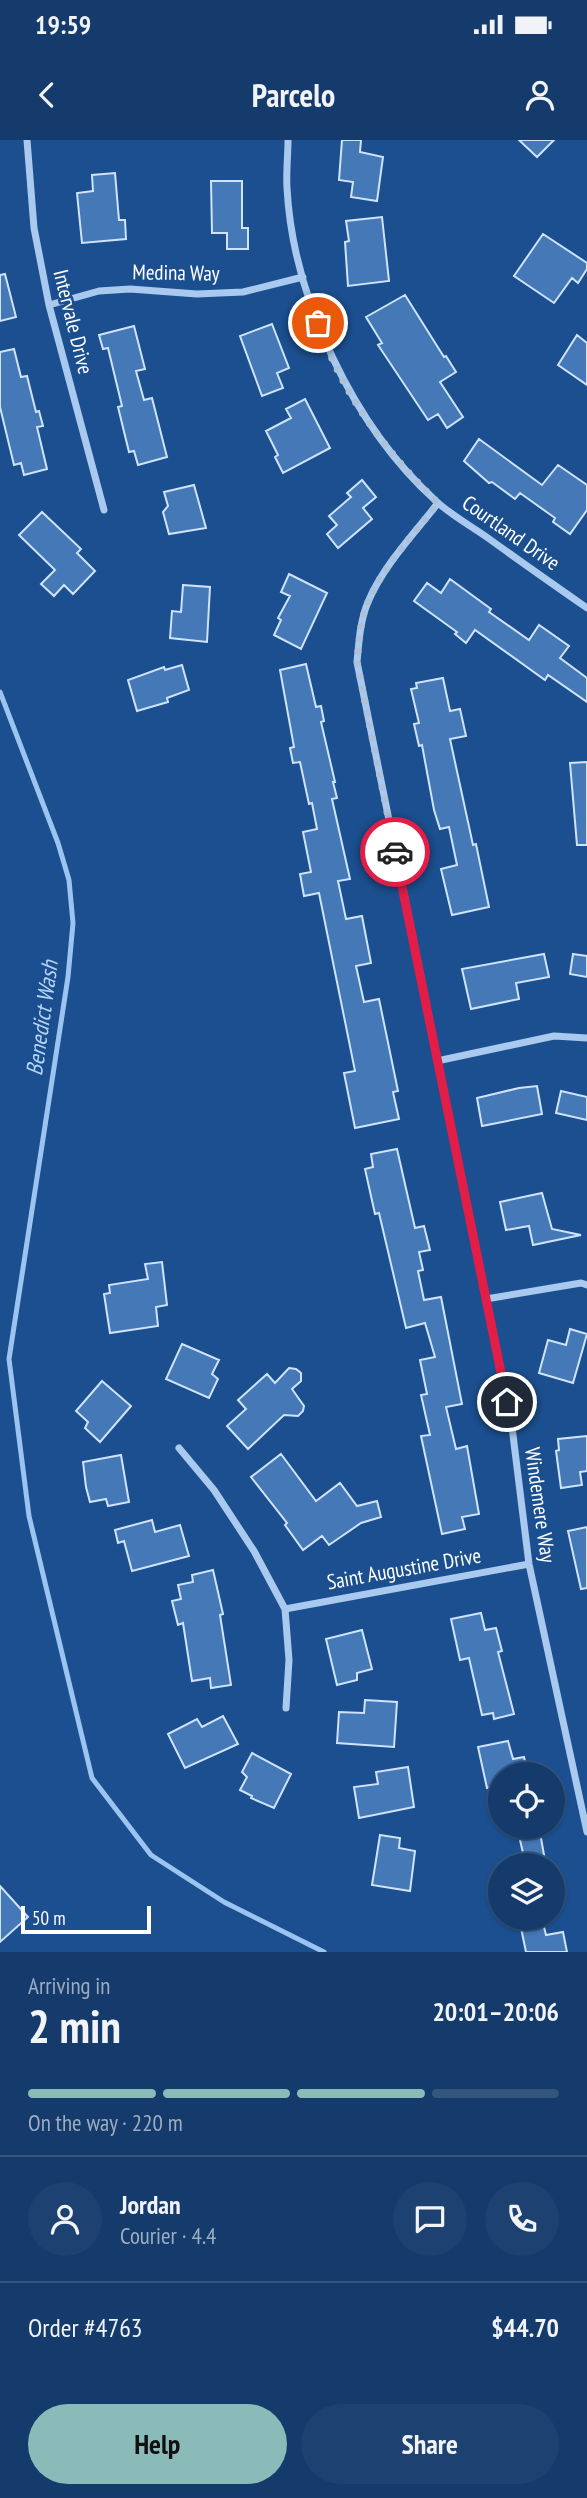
<!DOCTYPE html>
<meta charset="utf-8">
<style>
:root{--surface:#143b6b;--page:#1d4271;--text:#f1f3f6;--muted:#9dadc1;--line:#33557e;--accent:#8bbbb9}
body{margin:0;font-family:"PT Sans Narrow",sans-serif;background:var(--page);color:var(--text);height:100vh;display:flex;flex-direction:column;font-size:26px;white-space:nowrap}
*{box-sizing:border-box;margin:0}
p{font-size:23px;color:var(--muted)}
.icon{flex:none;width:38px;height:38px;fill:none;stroke:currentColor;stroke-width:2;stroke-linecap:round;stroke-linejoin:round}
.map{position:relative;height:1812px;overflow:hidden}
.details{display:flex;flex-direction:column;background:var(--surface);flex:1}
.details>*{flex:none}
.controls{position:absolute;left:488px;top:1622px;display:grid;gap:14px}
.controls a{display:grid;place-items:center;width:77px;height:77px;border-radius:50%;background:var(--surface);box-shadow:0 2px 5px #0004,0 0 0 2px var(--line);font-size:35px}
.scale{position:absolute;left:21px;bottom:18px;width:130px;box-sizing:border-box;padding-left:7px;border:4px solid #fff;border-top:0;font-size:19px;line-height:24px;white-space:nowrap;color:#fff;-webkit-text-stroke:5px #1b4f8f;paint-order:stroke}
.pin{position:absolute;display:grid;place-items:center;width:60px;height:60px;color:#fff;margin:-30px;border:4px solid #fff;border-radius:50%;box-shadow:0 2px 7px #0007}
.courier{position:absolute;display:grid;place-items:center;width:70px;height:70px;margin:-35px;border:5px solid #e11d48;border-radius:50%;background:#fff;color:#222;box-shadow:0 2px 9px #0007}
.overview em{font-style:normal;font-weight:800}
.overview div{display:flex;flex-direction:column-reverse}
.overview{display:flex;align-items:center;justify-content:space-between;height:119px;padding:0 28px}
h1{font-size:46px;font-weight:800;line-height:52px}
.bar{display:grid;grid-template-columns:repeat(4,1fr);gap:10px 7px;align-content:center;height:84px;padding:0 28px}
.bar i{height:9px;border-radius:5px;background:var(--line)}
.bar .active{background:var(--accent)}
.bar p{grid-column:span 4}
.line{display:flex;align-items:center;gap:18px;padding:0 28px;border-top:2px solid var(--line)}
.line div{flex:1}
.round{display:grid;place-items:center;flex:none;width:74px;height:74px;border-radius:37px;background:var(--page)}
.action{display:flex;gap:14px;margin-top:auto;padding:14px 28px}
.action a{flex:1;height:80px;border-radius:42px;background:var(--accent);color:#111;font-size:28px;font-weight:800;line-height:80px;text-align:center}
.action a+a{background:var(--page);color:var(--text)}
.status{display:flex;justify-content:space-between;align-items:center;height:49px;padding:0 35px;background:var(--surface);direction:ltr}
.status svg{height:19px;fill:currentColor}
header{display:flex;justify-content:space-between;align-items:center;height:91px;padding:0 28px;background:var(--surface);font-size:32px;font-weight:800}
.map>svg:first-child{display:block}
.lines{fill:none;stroke-linecap:round;stroke-linejoin:round}
.stream{stroke:#9cc4f0;stroke-width:5}
.building{fill:#4478b7;stroke:#cfe3fa;stroke-width:2}
.minor{stroke:#a9c9ee;stroke-width:7}
.done{stroke:#afc1d8;stroke-width:7;stroke-dasharray:0 12.6}
.route{stroke:#e11d48;stroke-width:9}
.labels{text-anchor:middle;stroke-width:5;stroke-linejoin:round;paint-order:stroke}
.street-label{font-size:21px;fill:#fff;stroke:#1b4f8f}
.water-label{font-size:23px;font-style:italic;fill:#b5d3f5;stroke:#1b4f8f}
</style>
<div class="status"><b>19:59</b><svg viewBox="0 0 49 12"><path d="M0 12V9h3v3zM5 12V6h3v6zM10 12V3h3v9zM15 12V0h3v12zM26 1h20v11H26zM47 4h2v5h-2z"/></svg></div>
<header><svg class="icon" aria-label="back" viewBox="0 0 24 24"><path d="M15 5l-7 7 7 7"/></svg>Parcelo<svg class="icon" aria-label="person" viewBox="0 0 24 24"><circle cx="12" cy="8" r="4"/><path d="M4 21q1-7 8-7t8 7"/></svg></header>
<div class="map">
<svg width="587" height="1812" viewBox="0 0 587 1812">
<rect width="100%" height="100%" fill="#1b4f8f"/>
<g class="lines">
<path class="stream" d="M0,552L58,703L69,740L73,783L68,837L9,1219L29,1376L92,1638L151,1715L224,1762L324,1812"/>
</g>
<path class="building" d="M342,0H361L360,12L383,17L377,61L351,57L353,42L339,40Z
M519,0H554L537,17Z
M115,33L119,80H125L126,99L82,103L77,53L93,51L92,35Z
M211,41H242V88H248V109H227V93H212Z
M382,77L389,141L348,146L345,102L349,101L346,81Z
M543,94L587,123V129L578,143L572,138L554,163L514,136Z
M5,134L16,177L0,181V135Z
M405,155L444,217L446,216L456,232L440,242L463,277L447,288L438,274L428,280L378,205L382,203L366,177Z
M272,184L289,228L277,233L283,248L262,256L240,196Z
M134,186L145,229L136,231L144,260L152,258L167,317L138,325L134,311L129,312L118,267L122,266L108,208L103,209L99,195Z
M577,195L587,203V245L558,225Z
M14,209L21,237L27,236L36,272L39,271L43,286L37,287L47,329L24,335L21,323L14,325L0,267V212Z
M305,259L330,308L283,333L275,317L278,315L266,291L291,278L286,269Z
M479,299L542,345L558,325L587,345V370L570,394L553,382L555,378L520,353L515,359L492,342L489,343L464,321Z
M362,340L376,357L363,368L372,379L338,408L327,394L337,385L329,376L351,357L347,353Z
M194,345L206,388L169,394L163,372L168,366L164,352Z
M42,372L81,409L77,413L95,431L73,454L64,445L54,456L41,444L55,430L19,395Z
M289,434L327,453L301,509L274,495L281,480L278,478L290,456L281,452Z
M450,439L491,469L489,472L529,500L539,485L569,506L560,518L587,538V562L548,535L545,540L475,490L466,503L455,494L457,492L414,461L427,443L441,453Z
M183,445L210,447L207,502L170,498L172,471L181,472Z
M306,524L316,567L321,566L324,581L321,582L335,642H333L337,658L332,659L350,739L338,741L346,779L362,776L371,823L356,826L364,862L379,859L398,951L393,952L399,979L355,988L344,933L355,931L319,753L304,756L300,734L311,732L303,692L317,689L312,663L309,664L300,622L293,623L290,608L294,607L280,530Z
M182,525L189,550L167,558L168,562L137,571L128,540L164,527L165,530Z
M443,538L450,571L460,569L466,596L450,599L473,705L476,704L489,767L452,775L441,729L457,725L449,687L440,689L434,670L422,605L419,606L414,584L419,583L411,549L417,548L416,543Z
M587,622V705H577L570,623Z
M544,814L549,837L516,843L519,859L471,869L462,829Z
M573,814L587,816V837L570,834Z
M537,946L542,974L482,986L477,958L519,948Z
M561,951L587,957V980L556,973Z
M397,1009L415,1088L424,1086L430,1110L419,1112L423,1130L418,1131L424,1160L441,1157L462,1264L446,1267L456,1309L467,1306L479,1374L462,1377L465,1389L442,1394L421,1296L430,1295L421,1255L427,1254L420,1220L435,1217L425,1183L406,1188L379,1073L375,1074L365,1029L373,1027L371,1014Z
M542,1053L552,1089L581,1095L533,1105L529,1086L506,1090L500,1062Z
M162,1122L167,1165L156,1167L158,1186L110,1193L104,1154L110,1153L109,1145L148,1139L145,1124Z
M570,1189L587,1194L573,1243L539,1233L548,1200L566,1205Z
M182,1204L219,1220L212,1234L218,1239L209,1258L166,1239Z
M289,1228L296,1229L301,1233V1241L292,1249L304,1266L303,1271L298,1276L284,1275L248,1309L227,1286L246,1269L238,1260L267,1234L275,1243Z
M102,1241L131,1266L100,1302L85,1288L88,1282L76,1271Z
M587,1296V1331L580,1332L582,1345L561,1348L556,1311L559,1310L558,1299Z
M281,1314L316,1361L340,1343L357,1366L377,1361L381,1377L361,1383L329,1405L322,1396L303,1410L285,1385L287,1383L251,1337Z
M121,1315L129,1362L108,1366L106,1359L90,1362L86,1347L83,1322Z
M152,1380L155,1392L180,1385L189,1416L132,1431L124,1401L118,1403L115,1390Z
M587,1387V1448L581,1449L568,1391Z
M213,1430L223,1474L220,1475L231,1545L211,1548L210,1538L192,1541L183,1483L178,1485L172,1461L181,1459L178,1445L193,1442L192,1435Z
M481,1473L485,1490L496,1488L502,1511L498,1512L514,1574L494,1579L493,1573L482,1575L469,1518L460,1520L451,1479Z
M362,1490L372,1529L357,1533V1540L337,1545L326,1499Z
M365,1560L397,1562L394,1607L337,1603L339,1572L364,1573Z
M223,1576L238,1604L185,1628L168,1594L197,1579L202,1587Z
M508,1601L513,1619L524,1617L528,1634H500V1645L487,1648L478,1607Z
M252,1613L291,1634L274,1668L251,1658L252,1656L240,1650L247,1637L242,1632Z
M408,1627L414,1667L359,1678L354,1647L378,1644L376,1632Z
M517,1687H539L546,1726H526Z
M380,1695L400,1698L399,1708L415,1711L410,1751L372,1745Z
M0,1746L28,1777L0,1802Z
M543,1783L546,1795L563,1792L567,1812H526L521,1788Z"/>
<g class="lines">
<path class="minor" d="M27,0L34,88L49,165L104,370
M288,0C288,16 286,32 287,48C293,159 354,287 436,361C451,375 471,386 488,398C521,422 554,445 587,468
M49,165L99,151L130,149L197,154L243,152L303,137
M438,363C414,394 383,426 368,462C360,481 359,501 357,522L512,1287L529,1424L587,1692
M437,921L554,896L587,898
M486,1159L581,1143L587,1145
M179,1308L214,1350L254,1411L285,1469L289,1520L286,1568
M285,1469L529,1424"/>
</g>
<g class="lines">
<path class="done" d="M318,183C341,253 386,312 438,363C414,394 383,426 368,462C360,481 359,501 357,522L395,712"/>
<path class="route" d="M395,712L507,1262"/>
</g>
<g class="labels">
<g class="street-label">
<text transform="translate(176 133) rotate(1)" y="7">Medina Way</text>
<text transform="translate(73 182) rotate(76)" y="7">Intervale Drive</text>
<text transform="translate(511 393) rotate(35)" y="7">Courtland Drive</text>
<text transform="translate(540 1365) rotate(82)" y="7">Windemere Way</text>
<text transform="translate(404 1429) rotate(-10)" y="7">Saint Augustine Drive</text>
</g>
<g class="water-label">
<text transform="translate(42 878) rotate(-82)" y="8">Benedict Wash</text>
</g>
</g>
</svg>
<div class="controls">
<a><svg class="icon" aria-label="locate" viewBox="0 0 24 24"><circle cx="12" cy="12" r="6"/><path d="M12 2v4M12 18v4M2 12h4M18 12h4"/></svg></a>
<a><svg class="icon" aria-label="layers" viewBox="0 0 24 24"><path d="M12 4l9 5-9 5-9-5zM3 14l9 5 9-5"/></svg></a>
</div>
<div class="scale">50 m</div>
<div class="pin" style="left:318px;top:183px;background:#ea580c"><svg class="icon" aria-label="bag" viewBox="0 0 24 24"><path d="M5 8h14l-1 12H6zM9 8a3 3 0 0 1 6 0"/></svg></div>
<div class="pin" style="left:507px;top:1262px;background:#1f2937"><svg class="icon" aria-label="home" viewBox="0 0 24 24"><path d="M3 11l9-7 9 7M6 9v11h12V9"/></svg></div>
<div class="courier" style="left:395px;top:712px"><svg class="icon" aria-label="car" viewBox="0 0 24 24"><path d="M5 17H2v-5l4-1 3-4h7l3 4 3 1v5h-3M9 17h6M6 11h13"/><circle cx="7" cy="17" r="2"/><circle cx="17" cy="17" r="2"/></svg></div>
</div>
<section class="details">
<div class="overview"><div><h1>2 min</h1><p>Arriving in</p></div><em>20:01–20:06</em></div>
<div class="bar"><i class="active"></i><i class="active"></i><i class="active"></i><i></i><p>On the way · 220 m</p></div>
<div class="line" style="height:126px"><a class="round"><svg class="icon" aria-label="person" viewBox="0 0 24 24"><circle cx="12" cy="8" r="4"/><path d="M4 21q1-7 8-7t8 7"/></svg></a><div><b>Jordan</b><p>Courier · 4.4</p></div><a class="round"><svg class="icon" aria-label="chat" viewBox="0 0 24 24"><path d="M4 5h16v11H9l-5 4z"/></svg></a><a class="round"><svg class="icon" aria-label="phone" viewBox="0 0 24 24"><path d="M5 4h4l2 5-3 2q2 4 5 5l2-3 5 2v4C11 20 4 13 5 4z"/></svg></a></div>
<div class="line" style="height:91px"><div>Order #4763</div><b>$44.70</b></div>
<div class="action"><a>Help</a><a>Share</a></div>
</section>
